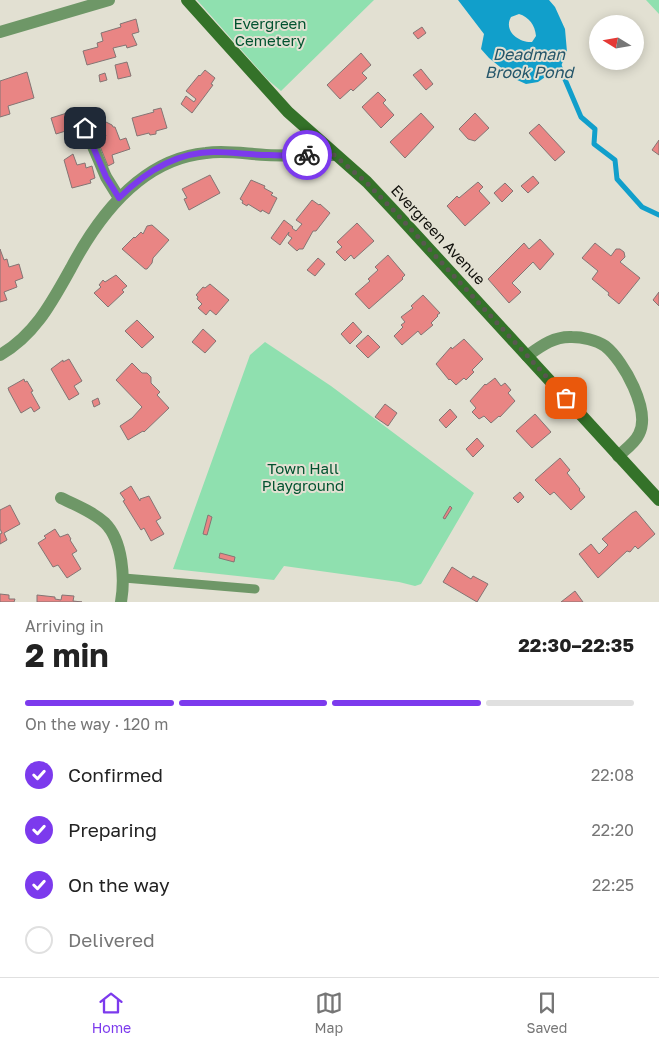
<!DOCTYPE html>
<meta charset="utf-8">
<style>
:root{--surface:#fff;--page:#f6f6f6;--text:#222;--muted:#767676;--line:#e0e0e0;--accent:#7c3aed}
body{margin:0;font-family:"Golos Text",sans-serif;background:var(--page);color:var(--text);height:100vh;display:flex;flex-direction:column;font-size:19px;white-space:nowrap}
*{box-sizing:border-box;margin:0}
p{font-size:16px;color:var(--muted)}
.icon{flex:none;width:28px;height:28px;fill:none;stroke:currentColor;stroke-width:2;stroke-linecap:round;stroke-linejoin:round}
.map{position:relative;height:602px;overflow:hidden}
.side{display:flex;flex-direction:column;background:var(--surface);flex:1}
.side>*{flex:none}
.needle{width:32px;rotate:281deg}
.controls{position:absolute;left:589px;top:15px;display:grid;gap:10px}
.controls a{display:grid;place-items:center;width:55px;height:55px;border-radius:50%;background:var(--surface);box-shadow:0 2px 12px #0003;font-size:25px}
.pin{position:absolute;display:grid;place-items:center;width:42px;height:42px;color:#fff;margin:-21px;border-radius:10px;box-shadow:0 2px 8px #0006}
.courier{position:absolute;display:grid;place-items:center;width:50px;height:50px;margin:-25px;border:4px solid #7c3aed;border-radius:50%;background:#fff;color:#222;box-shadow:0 1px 6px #0007}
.head em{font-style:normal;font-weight:700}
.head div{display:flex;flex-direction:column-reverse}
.head{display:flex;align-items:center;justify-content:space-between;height:85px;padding:0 25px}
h1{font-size:32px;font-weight:700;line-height:38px}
.bar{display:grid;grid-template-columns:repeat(4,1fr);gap:8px 5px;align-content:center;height:60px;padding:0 25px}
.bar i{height:6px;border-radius:4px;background:var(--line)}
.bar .current{background:var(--accent)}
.bar p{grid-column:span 4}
ol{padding:0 25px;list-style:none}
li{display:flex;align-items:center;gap:15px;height:55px}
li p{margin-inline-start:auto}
li .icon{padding:5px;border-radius:50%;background:var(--accent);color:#fff;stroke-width:4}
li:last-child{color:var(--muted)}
li i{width:28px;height:28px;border:2px solid var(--line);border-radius:50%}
.tabs{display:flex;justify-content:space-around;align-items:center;height:70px;border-top:1px solid var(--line);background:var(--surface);font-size:14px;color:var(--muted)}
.tabs a{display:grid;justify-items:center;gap:2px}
.tabs .current{color:var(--accent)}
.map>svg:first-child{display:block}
.green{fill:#8fe0af}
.water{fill:#119fcb;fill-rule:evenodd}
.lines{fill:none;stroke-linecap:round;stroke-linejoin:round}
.stream{stroke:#119fcb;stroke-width:5}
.building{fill:#e98584;stroke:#847574}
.service{stroke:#6e9767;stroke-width:9}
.minor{stroke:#6e9767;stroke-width:12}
.secondary{stroke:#347229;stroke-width:12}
.done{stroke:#595850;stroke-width:5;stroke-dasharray:0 9}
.route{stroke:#7c3aed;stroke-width:6}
.labels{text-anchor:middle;stroke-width:4;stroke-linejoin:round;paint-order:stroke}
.park-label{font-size:15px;fill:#01522f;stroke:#e2e0d2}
.street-label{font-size:15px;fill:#0f0f0a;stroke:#e2e0d2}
.water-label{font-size:16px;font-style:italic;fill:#25566a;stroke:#e2e0d2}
</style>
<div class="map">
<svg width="659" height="602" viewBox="0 0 659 602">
<rect width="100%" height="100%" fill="#e2e0d2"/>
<path class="green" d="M197,0H374L281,91L268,80Z
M646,0H659V14Z
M265,342L331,386L474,493L421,584L415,586L399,582L284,566L274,580L173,569L250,355Z"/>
<path class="water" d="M458,0H549L555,7L565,29L567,52L561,66L538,82L526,84L515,79L489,58L481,49L484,34ZM519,14C529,17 535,25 536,36L532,42C519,43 503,31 511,17Z"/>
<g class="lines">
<path class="stream" d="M558,63L581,117L595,129L594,144L615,160L617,179L642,207L659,215"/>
</g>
<path class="building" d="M136,19L139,32L132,34L137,45L127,48L126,45L113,48L116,57L87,65L83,51L98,47L97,43L103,41L101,33L121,27L120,24Z
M422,27L426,33L418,39L413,33Z
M361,53L371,65L362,73L367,78L353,91L351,89L340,99L327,85Z
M127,62L131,76L118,79L115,65Z
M421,69L433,84L426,90L413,75Z
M205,70L215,78L211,84L213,85L192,113L181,104L186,96L194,102L196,99L186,91L199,75L200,76Z
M27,72L34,98L8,106L10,114L0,117V81Z
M105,73L107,80L100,82L99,75Z
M378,92L386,100L383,103L394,115L381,128L362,107Z
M161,108L167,128L156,131V134L150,135L149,133L137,136L132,118L154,112L153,110Z
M67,113L72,129L56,134L51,118Z
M421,113L434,127L405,158L390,142Z
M475,113L489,128L475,141L468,139L459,129Z
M104,121L112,125L113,127H115L120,140L126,138L130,149L112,155L114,163L108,166L97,139L106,136L105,133L95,128L96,125L101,127Z
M539,124L565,152L555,161L529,133Z
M659,140V155L652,150Z
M73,154L77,165L85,163L86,168L92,166L95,178L90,180L91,183L72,188L64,160Z
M210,175L220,193L189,210L184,199L187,198L182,189Z
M533,176L539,183L528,193L521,186Z
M251,180L265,186L264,188L273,193L271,195L277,198L269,214L262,210L261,212L248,204L247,206L242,203L243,201L240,199Z
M478,182L483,187L479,191L490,203L465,226L447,206L457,196L459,198Z
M505,183L513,191L502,202L494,193Z
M312,200L319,205L320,204L330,213L316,231H313L303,249H299L297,251L288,243L292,238L288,235L289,232L280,245L271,238L284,220L293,227L292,228L296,231L302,224L296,220Z
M357,223L374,241L354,259L351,255L345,261L336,252L342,247L337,242Z
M152,225L169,240L153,258L152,263L147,269H145L122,249L134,237L135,238L141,232L143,234L147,226Z
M540,239L554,254L540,270L533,262L512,283L521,292L509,303L488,279L524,243L529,249Z
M595,243L611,256L616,249H620L624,252L625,257L620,262L640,278L619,304L608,295L609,293L592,279L598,271L582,258Z
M0,249L4,260L7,259L9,267L19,264L23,278L15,281L17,287L4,292L7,300L0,302Z
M388,255L405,275L402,278L403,279L369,309L355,294L370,281L368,279L378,270L375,267Z
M318,258L325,264L315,276L307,270Z
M116,275L127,286L122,290L124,292L108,307L94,293L101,287L99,285L103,280L105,282Z
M210,284L229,300L216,315L210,310L206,315L198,308L202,304L197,299L198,297L196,295L203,287L205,288Z
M659,292V306L653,300Z
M423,295L440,313L437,315L438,316L431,323L433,325L421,335L418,331L402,345L394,336L403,327L401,325L405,322L401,317L413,308L411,306Z
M137,320L154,337L142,348L125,331Z
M353,322L362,332L350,344L341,334Z
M203,329L216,341L205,353L192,342Z
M368,335L380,347L368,358L356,346Z
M464,339L483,359L472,370L474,372L466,380L464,378L456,385L450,379L449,380L436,364L451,347L452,349Z
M69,359L82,381L74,386L79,394L69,400L51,369L63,360V362Z
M132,363L142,373H147L151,377V383L160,392L157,395L169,408L144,432L143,431L128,440L120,426L132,418L142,407L116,380Z
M495,378L501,386L505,383L511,390L508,393L515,401L500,417L499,416L491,423L484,416L479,419L472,412L476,408L470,401L485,384L486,385Z
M24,379L25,382L27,381L33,391L31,392L40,408L34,412L31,407L21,413L9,391L8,388Z
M98,398L100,404L94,407L92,401Z
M385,404L397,413L388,426L375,417Z
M450,409L457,417L446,428L439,420Z
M535,414L551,432L532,448L516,431Z
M477,438L484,446L473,457L466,449Z
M560,458L570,470L567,473L580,489L579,490L585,497L571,510L554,492L550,495L535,480Z
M131,486L140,501V499L149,496L161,518L156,521L164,534L151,541L144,528L141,530L123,501L125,500L120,493Z
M520,492L524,497L518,503L513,498Z
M10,505L20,524L4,533L7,540L0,544V534L2,533L0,529V510Z
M450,506L452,508L445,519L443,518Z
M636,511L655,534L638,549L635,546L630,552L627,551L598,578L579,554L591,544L599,554L608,545L602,539L632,513Z
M208,515L212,517L207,535L203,534Z
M55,529L60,537L68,534L71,539L70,540L77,551L72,554L81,569L67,578L58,565L53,567L38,543L46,538L44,536Z
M220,553L235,557L234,562L219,558Z
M452,567L471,579L473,576L488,584L477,602L443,582Z
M575,591L583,602H561Z
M0,594L9,595V599H15L14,602H0Z
M37,595L55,597V599L61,600L62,595L74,596L73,601L82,602H37Z"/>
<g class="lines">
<path class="service" d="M124,578L255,589"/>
<path class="minor" d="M0,32L109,0
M80,116L106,177L119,198
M0,355C35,335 52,302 71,268C99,215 141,159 206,153C225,150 246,154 266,155C289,156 312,155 334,155
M527,356C541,346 554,336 572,337C582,337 596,340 605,346C624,361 651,411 639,434C635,443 626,449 618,456
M61,498C76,505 93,512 105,523C123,541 125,579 121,602"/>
<path class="secondary" d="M187,0L288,112L367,182L397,214L659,500"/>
</g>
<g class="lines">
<path class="done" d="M307,155H334L366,182L397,214L566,398"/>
<path class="route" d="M85,128L106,177L119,198C145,172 176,152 214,152C232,152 251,155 269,155C282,156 295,155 307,155"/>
</g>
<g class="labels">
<g class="park-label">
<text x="270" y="29">Evergreen<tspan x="270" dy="17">Cemetery</tspan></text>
<text x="303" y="474">Town Hall<tspan x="303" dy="17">Playground</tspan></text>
</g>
<g class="street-label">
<text transform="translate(438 235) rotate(47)" y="5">Evergreen Avenue</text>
</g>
<g class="water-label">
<text x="529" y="60">Deadman<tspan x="529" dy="18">Brook Pond</tspan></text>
</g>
</g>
</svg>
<div class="controls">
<a><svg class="needle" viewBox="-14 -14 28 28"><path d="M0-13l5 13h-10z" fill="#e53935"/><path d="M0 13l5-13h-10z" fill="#767676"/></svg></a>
</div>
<div class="pin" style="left:566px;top:398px;background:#ea580c"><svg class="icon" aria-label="bag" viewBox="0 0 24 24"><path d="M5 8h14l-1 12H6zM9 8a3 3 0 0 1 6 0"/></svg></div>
<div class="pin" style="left:85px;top:128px;background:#1f2937"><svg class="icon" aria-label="home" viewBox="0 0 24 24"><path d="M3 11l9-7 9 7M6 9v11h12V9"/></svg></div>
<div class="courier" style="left:307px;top:155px"><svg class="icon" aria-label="bike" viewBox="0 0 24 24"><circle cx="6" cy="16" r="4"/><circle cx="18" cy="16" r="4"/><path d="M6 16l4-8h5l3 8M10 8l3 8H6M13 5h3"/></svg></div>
</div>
<section class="side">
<div class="head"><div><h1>2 min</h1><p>Arriving in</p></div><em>22:30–22:35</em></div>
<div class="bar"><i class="current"></i><i class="current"></i><i class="current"></i><i></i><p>On the way · 120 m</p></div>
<ol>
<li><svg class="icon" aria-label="check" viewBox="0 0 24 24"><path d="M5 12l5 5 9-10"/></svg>Confirmed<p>22:08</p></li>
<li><svg class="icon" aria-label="check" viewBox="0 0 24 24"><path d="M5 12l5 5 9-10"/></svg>Preparing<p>22:20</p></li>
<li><svg class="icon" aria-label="check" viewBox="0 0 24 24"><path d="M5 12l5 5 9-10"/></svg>On the way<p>22:25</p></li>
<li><i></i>Delivered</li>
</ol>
</section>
<nav class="tabs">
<a class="current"><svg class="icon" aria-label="home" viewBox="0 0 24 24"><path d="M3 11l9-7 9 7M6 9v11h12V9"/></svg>Home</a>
<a><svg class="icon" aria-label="map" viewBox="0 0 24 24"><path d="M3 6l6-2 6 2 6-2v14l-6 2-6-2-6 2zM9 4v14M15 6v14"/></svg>Map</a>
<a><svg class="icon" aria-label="saved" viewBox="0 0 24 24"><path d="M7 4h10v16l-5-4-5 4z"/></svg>Saved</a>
</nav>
